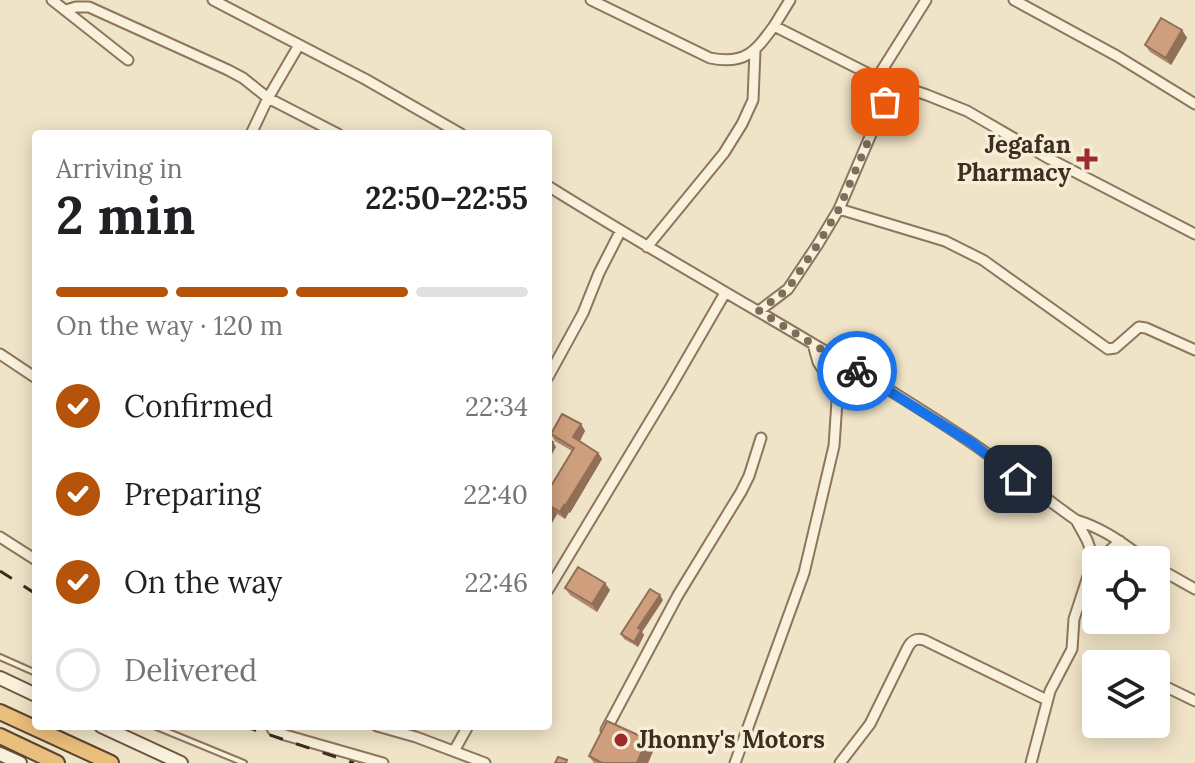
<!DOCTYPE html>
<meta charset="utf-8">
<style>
:root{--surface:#fff;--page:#f2f2f2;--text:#202124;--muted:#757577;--line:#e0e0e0;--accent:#b45309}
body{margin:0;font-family:Lora,serif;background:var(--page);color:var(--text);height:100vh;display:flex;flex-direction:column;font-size:30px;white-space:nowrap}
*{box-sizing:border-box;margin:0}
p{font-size:26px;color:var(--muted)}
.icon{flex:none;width:44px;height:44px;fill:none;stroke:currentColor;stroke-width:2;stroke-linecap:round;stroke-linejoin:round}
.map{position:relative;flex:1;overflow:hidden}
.panel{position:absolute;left:32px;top:130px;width:520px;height:600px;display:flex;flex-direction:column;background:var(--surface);border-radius:8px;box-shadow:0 4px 20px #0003}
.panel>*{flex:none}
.buttons{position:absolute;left:1082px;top:546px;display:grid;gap:16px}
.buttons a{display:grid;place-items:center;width:88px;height:88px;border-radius:8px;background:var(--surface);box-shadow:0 4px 20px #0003;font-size:40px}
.pin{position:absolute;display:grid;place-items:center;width:68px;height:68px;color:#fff;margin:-34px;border-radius:16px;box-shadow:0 4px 12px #0006}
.courier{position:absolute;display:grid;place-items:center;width:80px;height:80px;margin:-40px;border:6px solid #1a73e8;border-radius:50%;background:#fff;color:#222;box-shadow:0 2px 10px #0007}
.overview em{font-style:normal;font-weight:700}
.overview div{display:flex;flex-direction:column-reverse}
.overview{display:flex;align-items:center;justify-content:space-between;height:136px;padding:0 24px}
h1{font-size:52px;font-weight:700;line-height:60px}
.bar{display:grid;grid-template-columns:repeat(4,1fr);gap:12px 8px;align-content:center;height:96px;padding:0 24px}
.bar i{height:10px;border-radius:6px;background:var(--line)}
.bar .selected{background:var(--accent)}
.bar p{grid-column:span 4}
ol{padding:0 24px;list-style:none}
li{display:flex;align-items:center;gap:24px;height:88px}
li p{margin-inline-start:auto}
li .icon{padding:8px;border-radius:50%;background:var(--accent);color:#fff;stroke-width:4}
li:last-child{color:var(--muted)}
li i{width:44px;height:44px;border:4px solid var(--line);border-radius:50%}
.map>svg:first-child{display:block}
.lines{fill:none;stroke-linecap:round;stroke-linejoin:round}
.service-casing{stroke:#8d765c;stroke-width:8}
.minor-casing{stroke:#8d765c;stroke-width:13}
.secondary-casing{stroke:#6f573f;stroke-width:16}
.trunk-casing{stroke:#5b4430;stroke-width:18}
.service{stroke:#faf1dc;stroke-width:4}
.minor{stroke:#faf1dc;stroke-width:9}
.secondary{stroke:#faf1dc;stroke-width:12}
.trunk{stroke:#eabe7c;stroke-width:14}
.rail{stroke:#3d2e20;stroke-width:3;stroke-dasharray:14 14;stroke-linecap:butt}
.wall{fill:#b2896c}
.shaded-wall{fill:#916f58}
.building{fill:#cf9f7d;stroke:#916f58;stroke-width:2}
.done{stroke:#7c6e5b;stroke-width:8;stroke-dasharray:0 14.4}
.route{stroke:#1a73e8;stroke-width:10}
.poi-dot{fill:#9e2a2b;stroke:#f7eed8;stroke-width:3}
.labels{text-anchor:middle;stroke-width:7;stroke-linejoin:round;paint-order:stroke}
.poi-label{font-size:24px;font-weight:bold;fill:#3d2e20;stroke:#f7eed8;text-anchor:end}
</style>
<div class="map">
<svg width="1195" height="763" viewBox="0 0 1195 763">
<rect width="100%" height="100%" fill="#f0e4c8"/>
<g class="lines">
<defs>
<path id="service" d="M0,657L36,673
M154,726L244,763"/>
<path id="minor" d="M52,0L128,60
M213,0L365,79L461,134
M591,0L710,58C745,65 755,52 774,26L877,78L927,95L967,111L1048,158L1195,234
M1014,0L1117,56L1195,104
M66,10L76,7H89L228,70L243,78L268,98L338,134
M774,26L790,0
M877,78L926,0
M251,134L268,98L299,45
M548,186C687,273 832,350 969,441C1006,466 1040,495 1076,520C1105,529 1122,543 1146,560
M839,209L945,241L983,260L1108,349L1115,348L1139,327L1146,328L1195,350
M647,247L724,153L742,124L753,100L755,51
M759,311L788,289L818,244L839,209L893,83
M0,354L36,378
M548,377L583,313L599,273L620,232
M0,537L36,560
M1099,560L1120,541
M1156,567L1195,589
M548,590L670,388L725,293
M1112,660L1120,664
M1156,682L1195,701
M271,726L273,730L285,735L383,763
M377,726L416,737L485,763
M606,730L678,595L741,492L749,476L761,438
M454,751L468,726
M735,763L804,573L834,446L837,401L835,389L818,362L813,344
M840,763L870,724L908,647C912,640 916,638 924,640L1047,700
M1031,763L1050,691L1072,649L1074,619L1091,567L1092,554L1087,540L1076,520"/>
<path id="secondary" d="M0,678L36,695
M101,726L181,763
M0,754L20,763"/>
<path id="trunk" d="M0,712L111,763
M0,736L57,763"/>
</defs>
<use href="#service" class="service-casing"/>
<use href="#minor" class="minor-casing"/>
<use href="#secondary" class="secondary-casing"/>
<use href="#trunk" class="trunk-casing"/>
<use href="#service" class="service"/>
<use href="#minor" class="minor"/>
<use href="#secondary" class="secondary"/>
<use href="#trunk" class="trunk"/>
<path class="rail" d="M0,571L36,594
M243,726L354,763"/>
</g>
<path class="wall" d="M1182,30L1187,38L1171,65L1150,52L1145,45Z
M581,424L585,431L580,441L598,453L602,459L570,513L569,512L565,519L557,514L548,530V491L572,451L555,441L551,434Z
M565,588L610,590L597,612L570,595Z
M663,600L642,632L644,635L638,647L624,639L621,634Z
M647,739L654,749L648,763H594L589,756Z"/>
<path class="shaded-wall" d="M1182,30L1187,38L1171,65L1166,58Z
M581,424L585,431L578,444L573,437Z
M553,442L556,447L548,461V450Z
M598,453L602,459L570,513L565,506Z
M564,505L569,512L565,519L560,512Z
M552,507L557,514L548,530V515Z
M605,583L610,590L597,612L592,604Z
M660,595L663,600L642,632L644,635L638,647L634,642L638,628Z
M647,739L654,749L648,763H637Z"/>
<path class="building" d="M1161,18L1182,30L1166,58L1145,45Z
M562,414L581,424L573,437L598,453L565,506L564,505L560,512L552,507L548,515V491L574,448L551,434Z
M548,439L553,442L548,450Z
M578,567L605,583L592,604L565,588Z
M650,589L660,595L638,628L641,630L634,642L621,634Z
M607,721L647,739L637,763H602L589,756Z
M558,757L567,760L566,763H555Z"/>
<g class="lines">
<path class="done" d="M857,371L759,311L788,289L818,244L839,209L885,102"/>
<path class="route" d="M857,371L972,443L1018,479"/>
</g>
<g class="poi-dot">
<path d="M1083 147h8v8h8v8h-8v8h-8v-8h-8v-8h8z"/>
<circle cx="621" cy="740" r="8"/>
</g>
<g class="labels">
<g class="poi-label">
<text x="1071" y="153">Jegafan<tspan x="1071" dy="28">Pharmacy</tspan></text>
<text x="637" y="748" text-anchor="start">Jhonny's Motors</text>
</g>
</g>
</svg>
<div class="buttons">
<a><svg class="icon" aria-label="locate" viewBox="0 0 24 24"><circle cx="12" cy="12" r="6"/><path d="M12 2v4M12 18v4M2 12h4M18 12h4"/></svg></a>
<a><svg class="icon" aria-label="layers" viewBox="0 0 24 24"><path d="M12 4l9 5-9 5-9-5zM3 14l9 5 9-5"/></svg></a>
</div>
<div class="pin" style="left:885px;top:102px;background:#ea580c"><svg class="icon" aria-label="bag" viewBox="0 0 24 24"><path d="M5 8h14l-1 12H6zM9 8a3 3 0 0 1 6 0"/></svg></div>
<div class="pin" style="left:1018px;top:479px;background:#1f2937"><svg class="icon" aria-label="home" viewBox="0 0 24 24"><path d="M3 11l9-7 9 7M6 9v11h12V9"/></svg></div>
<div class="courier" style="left:857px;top:371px"><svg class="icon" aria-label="bike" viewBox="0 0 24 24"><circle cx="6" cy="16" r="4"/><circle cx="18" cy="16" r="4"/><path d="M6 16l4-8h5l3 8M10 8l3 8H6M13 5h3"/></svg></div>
<section class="panel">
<div class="overview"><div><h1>2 min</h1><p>Arriving in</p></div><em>22:50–22:55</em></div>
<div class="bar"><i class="selected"></i><i class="selected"></i><i class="selected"></i><i></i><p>On the way · 120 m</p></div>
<ol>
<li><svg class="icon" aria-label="check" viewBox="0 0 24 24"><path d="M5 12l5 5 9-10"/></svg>Confirmed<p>22:34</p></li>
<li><svg class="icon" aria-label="check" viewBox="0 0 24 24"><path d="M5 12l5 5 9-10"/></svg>Preparing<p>22:40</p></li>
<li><svg class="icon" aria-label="check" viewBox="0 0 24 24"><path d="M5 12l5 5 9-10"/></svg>On the way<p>22:46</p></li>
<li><i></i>Delivered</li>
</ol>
</section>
</div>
